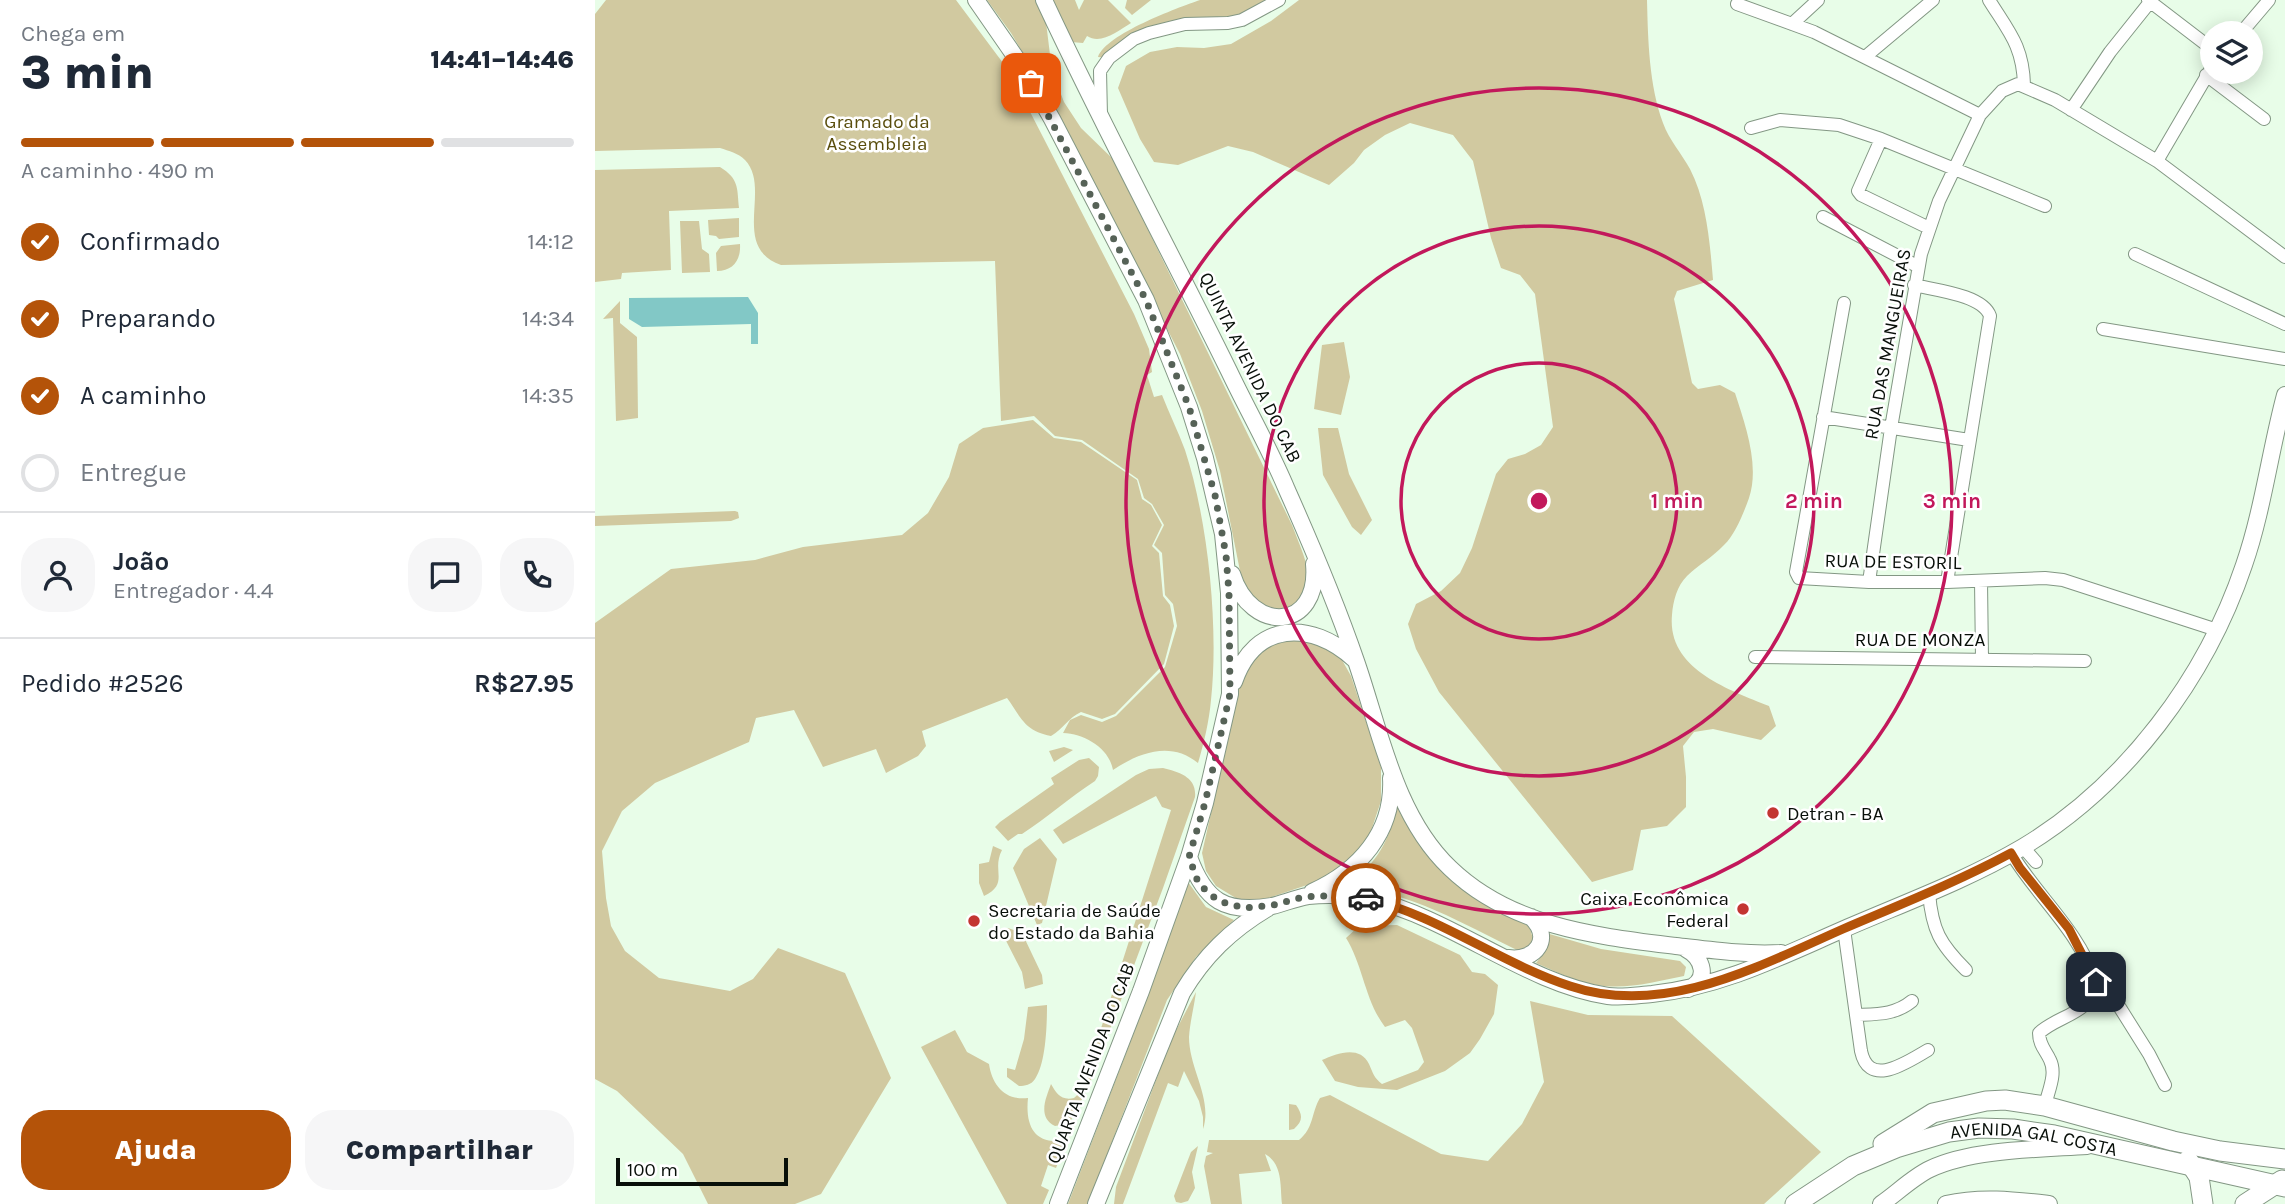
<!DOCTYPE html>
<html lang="pt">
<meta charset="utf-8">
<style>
:root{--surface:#fff;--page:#f6f6f7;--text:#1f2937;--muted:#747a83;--line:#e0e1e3;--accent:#b45309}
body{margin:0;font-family:Karla,sans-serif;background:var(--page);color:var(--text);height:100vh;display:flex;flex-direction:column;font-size:26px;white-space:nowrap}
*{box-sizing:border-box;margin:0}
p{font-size:23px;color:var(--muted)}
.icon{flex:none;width:38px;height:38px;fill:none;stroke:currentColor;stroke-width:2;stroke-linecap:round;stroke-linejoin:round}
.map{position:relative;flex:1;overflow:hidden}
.sheet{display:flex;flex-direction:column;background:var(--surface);width:595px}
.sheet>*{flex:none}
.tools{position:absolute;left:1605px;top:21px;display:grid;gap:14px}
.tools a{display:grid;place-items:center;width:63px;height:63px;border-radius:50%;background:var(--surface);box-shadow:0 4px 18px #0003;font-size:35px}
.scale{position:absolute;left:21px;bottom:18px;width:172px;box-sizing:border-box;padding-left:7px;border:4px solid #080f09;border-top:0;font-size:19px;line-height:24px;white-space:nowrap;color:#080f09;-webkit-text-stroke:5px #fff;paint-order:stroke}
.pin{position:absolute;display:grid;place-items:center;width:60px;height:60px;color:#fff;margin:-30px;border-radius:14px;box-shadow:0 4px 10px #0006}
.courier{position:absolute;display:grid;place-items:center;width:70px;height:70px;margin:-35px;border:5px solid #b45309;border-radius:50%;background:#fff;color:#222;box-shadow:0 2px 9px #0007}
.head em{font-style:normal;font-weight:800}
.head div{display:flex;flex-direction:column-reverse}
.head{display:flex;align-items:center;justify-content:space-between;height:119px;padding:0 21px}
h1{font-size:46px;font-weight:800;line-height:52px}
.bar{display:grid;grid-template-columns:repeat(4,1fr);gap:10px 7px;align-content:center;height:84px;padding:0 21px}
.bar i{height:9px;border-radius:5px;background:var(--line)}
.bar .on{background:var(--accent)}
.bar p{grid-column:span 4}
.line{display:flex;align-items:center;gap:18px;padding:0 21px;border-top:2px solid var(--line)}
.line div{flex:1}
.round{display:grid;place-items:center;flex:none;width:74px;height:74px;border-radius:28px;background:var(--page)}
ol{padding:0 21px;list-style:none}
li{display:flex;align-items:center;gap:21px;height:77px}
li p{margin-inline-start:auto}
li .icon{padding:7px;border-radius:50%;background:var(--accent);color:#fff;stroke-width:4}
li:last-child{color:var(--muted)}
li i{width:38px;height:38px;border:4px solid var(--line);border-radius:50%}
.action{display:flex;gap:14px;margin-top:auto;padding:14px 21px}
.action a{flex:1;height:80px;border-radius:28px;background:var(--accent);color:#fff;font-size:28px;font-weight:800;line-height:80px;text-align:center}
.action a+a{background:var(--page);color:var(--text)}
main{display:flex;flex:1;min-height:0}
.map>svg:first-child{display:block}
.green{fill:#d1c9a0}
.water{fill:#82c8c6}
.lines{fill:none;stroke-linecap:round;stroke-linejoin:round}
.street-casing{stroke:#839784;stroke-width:14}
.secondary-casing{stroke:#839784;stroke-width:18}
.primary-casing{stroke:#839784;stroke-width:21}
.street{stroke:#fff;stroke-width:12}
.secondary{stroke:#fff;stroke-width:16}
.primary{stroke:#fff;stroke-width:19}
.done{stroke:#566257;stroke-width:7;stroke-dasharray:0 12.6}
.route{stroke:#b45309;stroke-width:9}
.ring{fill:none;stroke:#c2185b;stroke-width:3.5}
.poi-dot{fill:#c33532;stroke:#fff;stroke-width:2.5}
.labels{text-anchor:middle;stroke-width:5;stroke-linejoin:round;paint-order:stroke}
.park-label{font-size:19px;fill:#594d0c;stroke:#fff}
.street-label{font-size:19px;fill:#080f09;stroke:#fff}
.poi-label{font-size:19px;fill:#080f09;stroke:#fff;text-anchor:start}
.centre{fill:#c2185b;stroke:#fff;stroke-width:3.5}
.ring-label{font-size:21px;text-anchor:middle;font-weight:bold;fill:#c2185b;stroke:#fff;stroke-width:5;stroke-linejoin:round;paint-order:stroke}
</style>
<main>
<section class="sheet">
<div class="head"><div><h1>3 min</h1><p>Chega em</p></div><em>14:41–14:46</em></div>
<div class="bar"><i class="on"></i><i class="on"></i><i class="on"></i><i></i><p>A caminho · 490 m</p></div>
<ol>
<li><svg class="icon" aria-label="check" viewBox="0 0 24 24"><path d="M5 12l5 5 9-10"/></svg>Confirmado<p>14:12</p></li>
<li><svg class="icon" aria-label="check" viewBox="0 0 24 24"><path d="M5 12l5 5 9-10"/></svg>Preparando<p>14:34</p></li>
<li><svg class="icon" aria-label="check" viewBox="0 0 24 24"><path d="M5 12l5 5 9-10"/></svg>A caminho<p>14:35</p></li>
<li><i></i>Entregue</li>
</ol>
<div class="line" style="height:126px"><a class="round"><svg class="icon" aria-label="person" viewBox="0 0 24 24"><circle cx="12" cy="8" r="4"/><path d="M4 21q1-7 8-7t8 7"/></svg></a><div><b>João</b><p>Entregador · 4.4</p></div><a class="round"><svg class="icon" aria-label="chat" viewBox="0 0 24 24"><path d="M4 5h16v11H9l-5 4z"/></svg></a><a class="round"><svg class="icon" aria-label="phone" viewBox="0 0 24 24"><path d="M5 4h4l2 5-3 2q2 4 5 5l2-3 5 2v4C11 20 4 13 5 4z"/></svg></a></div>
<div class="line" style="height:91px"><div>Pedido #2526</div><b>R$27.95</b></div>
<div class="action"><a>Ajuda</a><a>Compartilhar</a></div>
</section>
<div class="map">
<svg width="1690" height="1204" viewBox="0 0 1690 1204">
<rect width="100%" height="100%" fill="#e8fde8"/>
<path class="green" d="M11,0H361L414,71L539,314L554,349L557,372L552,375L559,397L567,395C574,413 583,431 590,450C613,520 624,627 616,700C614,722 609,743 603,763C576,741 545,752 518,770C514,748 490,734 468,733L475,720L486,715L507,722L521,716L570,667L582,626L578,604L570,595L567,553L559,545L569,525L557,504L549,498L543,479L487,440L460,436L439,416L406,421L400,261L186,265C135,247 177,188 150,160C143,153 134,151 125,148L0,151V14Z
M392,0H441L451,22L457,71L469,102L486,128L519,160L697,525C711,562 736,608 674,610L655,595L646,576L625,471L607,411L585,354L442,77L416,33Z
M449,0H480L484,10L489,0H513L536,23C523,31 506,45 492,36L488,43L476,42Z
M532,0H556L537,15L530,8Z
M605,0H684L662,13L573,28L514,58L503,57C511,34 582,8 605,0Z
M704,0H1052C1053,40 1054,85 1068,123C1074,140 1087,154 1095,169C1112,202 1115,244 1118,280L1082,291L1079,299L1097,383L1103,389L1125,385L1140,393C1150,424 1165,465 1154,498C1149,512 1140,535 1129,545C1118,557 1103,565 1092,576C1082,586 1078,601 1077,615C1072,669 1133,689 1174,706L1181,726L1166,740L1118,729L1099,732L1088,746L1091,777V807L1072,826L1046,830L1038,870L997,882L844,692L821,649L813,624L821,604L846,591L865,573L877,548L901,474L913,459L930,454L946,445L958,427L940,294L925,275L906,268L896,238L878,161L858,135L815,123L790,135L769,150L759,163L734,185L658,152L633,146L583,165L559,162L545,139L523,88L531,66L555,52L582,47L609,48L636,44L676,21Z
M125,167C144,179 142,187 144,208L74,211L76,270L27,273L26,279L0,282V170Z
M144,218V237L124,239L121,236L114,235L113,220Z
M85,221H104L107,249L114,254L115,272L87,273Z
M145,244C146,260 138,271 122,271L121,253L126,246Z
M25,301V323L42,337L43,418L21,421L18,318L8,319Z
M749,342L755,377L746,415L719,409L727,345Z
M438,420L459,438L486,442L542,480L547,499L556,505L567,525L557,546L564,553L568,596L575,605L579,626L569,664L520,714L507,719L486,712C473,718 468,729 456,736C429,731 426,717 412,698L327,731L331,746L323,756L291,773L281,749L228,767L199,710L161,718L154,742L60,783L27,811L7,851L11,898L16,926L30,951L64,978L135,991L158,979L183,948L250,973L296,1078L226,1194L200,1204H113L88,1154L22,1091L0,1079V623L76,569L160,560L208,547L307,535L333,513L354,477L364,444L388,428Z
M723,428H743L754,474L777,520L766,535L757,527L728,475Z
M140,511L143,512L144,518L136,521L0,526V516Z
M704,638L742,651L756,676L786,767V801L775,834L754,862L724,881L662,902L644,900L621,886L611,871L607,853L646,680L654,663L676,645Z
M469,747L478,750L459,762L454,751Z
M494,758L504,767L503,776L500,781C474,798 453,817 427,834H423L413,841L400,827L405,822L459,784L456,778L484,760Z
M568,768C584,772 602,777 600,797L568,888L493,1088L476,1120L471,1124L460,1126C442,1117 451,1098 456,1084C461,1093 466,1101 479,1098C488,1091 490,1083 485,1073L492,1072L576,810L567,807L561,796L468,844L458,830L541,775L554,769Z
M801,803L806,815L827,846L896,907L934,926L938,938L935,946L924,951C867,923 816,893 752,885C781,865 797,838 801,803Z
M445,838L462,859L447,923L442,925L418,868L429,849Z
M398,846L407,850C396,871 415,883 389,896L384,883V864L394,862Z
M593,882L611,907L639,920L601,957L572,1000L493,1204H473L546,1014Z
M802,925L865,955L877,972L890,974L903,985L899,1014L885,1039L875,1053L850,1071L802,1090L763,1087L740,1081L727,1060C742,1053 765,1045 774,1064C778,1073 779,1078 787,1084L823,1070L829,1062L817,1028L810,1020L790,1027C770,1001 768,965 751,938L764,926Z
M413,928L427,933L447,975L448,984L430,989L427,972L405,929Z
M951,933L1006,949L1085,961L1091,967L1089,976C1058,982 1028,991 997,984C977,980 959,971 941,963L950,952Z
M601,992C599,1007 595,1022 594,1037C594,1069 618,1099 608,1129V1117L604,1101L589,1071L583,1087L573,1083L528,1204H519L521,1187L576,1040Z
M935,1001L993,1015L1077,1016L1226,1152L1169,1204H687C685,1186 688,1164 670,1154L676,1171L644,1174L647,1204H616L609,1166L611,1156L618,1153L612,1152L614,1140H704C719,1128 716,1113 725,1098L735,1095L846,1154L893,1161L927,1124L949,1082Z
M452,1005C452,1025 451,1063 440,1079C436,1085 430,1086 424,1086L412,1077V1068L420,1070L429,1039L433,1007Z
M360,1030L372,1052L394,1064C397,1085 410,1101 433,1098C430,1127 440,1146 472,1140L461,1168L453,1165L446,1186L454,1190L448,1204H412L326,1047Z
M694,1104L701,1105C708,1115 708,1121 699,1129L694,1130Z
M603,1146L597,1172L600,1188L593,1201L586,1203L581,1202L579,1196L596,1152Z"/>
<path class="water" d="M153,297L163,313V344H156V324L47,327L34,319V298Z"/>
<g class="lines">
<defs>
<path id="street" d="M1394,0C1414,32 1428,46 1429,85
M1553,0L1617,49
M1142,4L1219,32L1385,115
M1197,24L1223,0
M1646,33L1674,0
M1270,57L1338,0
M1611,75L1669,119
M1476,110L1515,52L1555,2
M506,116L505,71L514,58L539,39L554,33L590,24L633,23L647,20L684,0
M1156,128L1185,120L1244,125L1286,139L1450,206
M1286,139L1263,191L1266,195L1334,228
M1562,161L1617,67
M1228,217L1322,266
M1540,254L1690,324
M1319,285C1340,290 1388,295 1395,316L1352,582
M1249,303L1201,572L1204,578L1274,582H1352L1450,578L1468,580L1622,630
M1508,329L1690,359
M1228,417L1374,440
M1386,581L1387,659
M1274,582L1296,428L1326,254L1344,201L1385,115L1407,91L1423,84L1460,100L1562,161L1690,257
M1160,657L1490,661
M1428,847L1441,862
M1416,853C1444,899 1482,928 1501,982C1498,1014 1463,1015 1444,1033C1444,1045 1451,1051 1455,1060C1462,1074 1453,1091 1450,1106
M1334,893C1337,930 1345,944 1371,970
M1249,929L1266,1051C1274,1089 1312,1062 1333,1050
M1501,987L1522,1003L1554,1054L1570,1085
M1261,1015C1282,1014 1300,1015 1317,1001"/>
<path id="secondary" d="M381,0L426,65L457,119L551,300L594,407L610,458L628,534L634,593L635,694L610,803L594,857L546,991L463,1204
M449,0C507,125 573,247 634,371C653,411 675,449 692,490C717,546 741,603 761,661C785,730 800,816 855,868C916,927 1001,936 1081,946C1116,950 1151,955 1186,953
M637,574C656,635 725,631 719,564
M639,682C660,621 716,620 759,659
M594,857C610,901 630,914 677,906C689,903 701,898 713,896C734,894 757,895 778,900C858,919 932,984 1013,996C1028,998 1043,995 1057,994C1126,987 1187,956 1249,929C1309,903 1372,880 1428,847C1531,785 1611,678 1649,565C1668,510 1675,451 1690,395
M717,892C764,871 799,832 796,778
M1091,949C1108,958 1115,980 1093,989
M913,958C941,962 958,938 936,917
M501,1204L587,993C609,956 636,930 673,908
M1286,1204C1302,1193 1318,1177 1335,1169C1376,1149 1446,1149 1492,1146
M1351,1204C1386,1196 1419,1200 1454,1204"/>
<g id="primary">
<path d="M1288,1144L1338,1113L1391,1101L1410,1100L1450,1106L1578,1141L1625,1151L1690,1159"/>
<path d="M1593,1160L1604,1177L1608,1204"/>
<path id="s1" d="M1200,1204L1258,1166L1301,1148L1354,1132L1384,1128L1418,1129L1459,1135L1690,1187"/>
<path d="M1650,1204L1687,1180"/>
</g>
</defs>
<use href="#street" class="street-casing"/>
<use href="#secondary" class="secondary-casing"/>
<use href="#primary" class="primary-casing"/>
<use href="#street" class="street"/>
<use href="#secondary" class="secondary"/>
<use href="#primary" class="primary"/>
</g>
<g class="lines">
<path class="done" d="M436,83L551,300L594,407L620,495L631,555L634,593L635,694L610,803L594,857L603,882L614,894L627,902L649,908L678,905L708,897L746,895L771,898"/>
<path class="route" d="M771,898C844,916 905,963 975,986C1069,1018 1164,966 1248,929C1304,905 1362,882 1416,853L1425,868L1474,929L1501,982"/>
</g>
<g class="ring">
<circle cx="944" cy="501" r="138"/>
<circle cx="944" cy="501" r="275"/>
<circle cx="944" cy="501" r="413"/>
</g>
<g class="poi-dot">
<circle cx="1178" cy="813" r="7"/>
<circle cx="1148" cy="909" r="7"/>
<circle cx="379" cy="921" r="7"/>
</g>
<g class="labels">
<g class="park-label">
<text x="282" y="128">Gramado da<tspan x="282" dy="22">Assembleia</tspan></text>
</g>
<g class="street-label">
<text transform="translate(1292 344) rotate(-80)" y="7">RUA DAS MANGUEIRAS</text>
<text transform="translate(656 367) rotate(64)" y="7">QUINTA AVENIDA DO CAB</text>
<text transform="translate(1298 561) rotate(1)" y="7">RUA DE ESTORIL</text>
<text x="1325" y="646">RUA DE MONZA</text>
<text transform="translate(495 1063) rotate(-69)" y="7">QUARTA AVENIDA DO CAB</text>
<text dy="7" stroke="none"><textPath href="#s1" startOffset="257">AVENIDA GAL COSTA</textPath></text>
</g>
<g class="poi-label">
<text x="1192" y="820">Detran - BA</text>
<text x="1134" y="905" text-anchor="end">Caixa Econômica<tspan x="1134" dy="22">Federal</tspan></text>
<text x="393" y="917">Secretaria de Saúde<tspan x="393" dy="22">do Estado da Bahia</tspan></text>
</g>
</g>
<circle cx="944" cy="501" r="10" class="centre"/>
<g class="ring-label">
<text x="1082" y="508">1 min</text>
<text x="1219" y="508">2 min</text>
<text x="1357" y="508">3 min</text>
</g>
</svg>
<div class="tools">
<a><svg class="icon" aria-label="layers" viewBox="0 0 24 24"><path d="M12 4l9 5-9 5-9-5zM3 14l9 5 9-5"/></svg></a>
</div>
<div class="scale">100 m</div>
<div class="pin" style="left:436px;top:83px;background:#ea580c"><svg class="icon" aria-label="bag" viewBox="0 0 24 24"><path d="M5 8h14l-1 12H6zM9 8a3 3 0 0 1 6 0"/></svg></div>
<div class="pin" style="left:1501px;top:982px;background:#1f2937"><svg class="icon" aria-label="home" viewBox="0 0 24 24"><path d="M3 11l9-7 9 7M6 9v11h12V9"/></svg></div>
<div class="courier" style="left:771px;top:898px"><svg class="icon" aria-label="car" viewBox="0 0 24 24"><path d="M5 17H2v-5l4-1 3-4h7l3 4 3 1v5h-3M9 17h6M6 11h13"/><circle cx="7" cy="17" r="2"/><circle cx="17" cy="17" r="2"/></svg></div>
</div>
</main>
